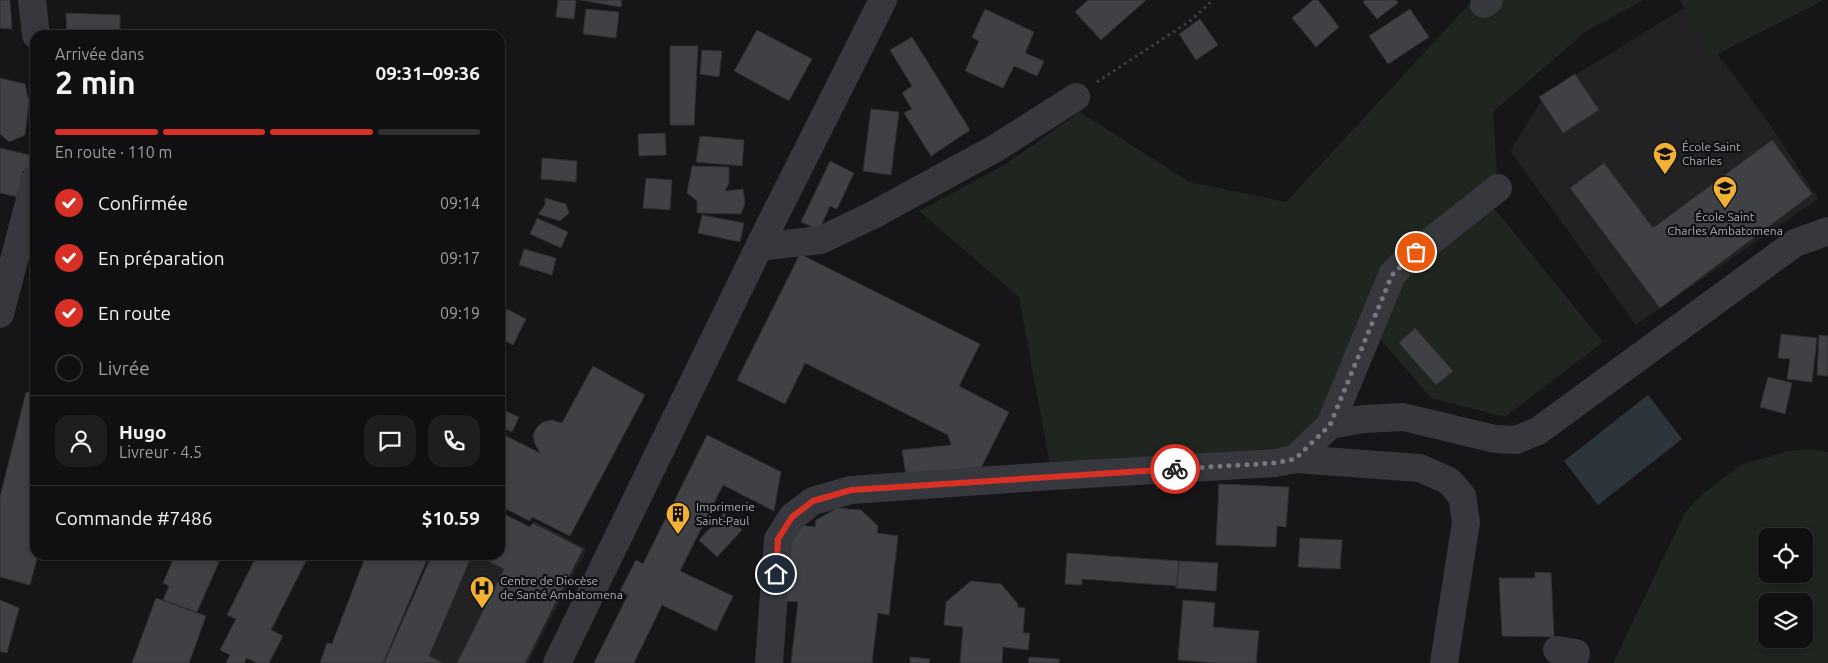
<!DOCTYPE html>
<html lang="fr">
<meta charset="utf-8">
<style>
:root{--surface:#101012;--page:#1e1e20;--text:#f1f3f6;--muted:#9c9d9f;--line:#303032;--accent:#d93025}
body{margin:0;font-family:Ubuntu,sans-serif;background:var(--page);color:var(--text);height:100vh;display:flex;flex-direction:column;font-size:19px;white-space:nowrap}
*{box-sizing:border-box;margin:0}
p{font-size:16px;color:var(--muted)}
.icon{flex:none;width:28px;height:28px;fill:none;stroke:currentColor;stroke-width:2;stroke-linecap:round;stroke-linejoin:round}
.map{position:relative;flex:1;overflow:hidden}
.details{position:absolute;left:30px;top:30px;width:475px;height:530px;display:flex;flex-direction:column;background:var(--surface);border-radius:15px;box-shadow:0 2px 8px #0003,0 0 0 1px var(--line)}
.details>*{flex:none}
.fabs{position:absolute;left:1758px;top:528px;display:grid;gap:10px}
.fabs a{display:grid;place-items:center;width:55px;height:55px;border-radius:10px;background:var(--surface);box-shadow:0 2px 8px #0003,0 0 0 1px var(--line);font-size:25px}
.pin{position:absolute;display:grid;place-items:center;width:42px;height:42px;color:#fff;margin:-21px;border:2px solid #fff;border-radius:50%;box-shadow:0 1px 5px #0007}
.courier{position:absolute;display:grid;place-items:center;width:50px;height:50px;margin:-25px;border:4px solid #d93025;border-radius:50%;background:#fff;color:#222;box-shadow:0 1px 6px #0007}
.overview em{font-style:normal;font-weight:700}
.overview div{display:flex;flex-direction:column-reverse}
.overview{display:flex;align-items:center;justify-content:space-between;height:85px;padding:0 25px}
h1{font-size:32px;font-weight:700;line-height:38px}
.bar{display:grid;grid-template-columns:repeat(4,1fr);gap:8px 5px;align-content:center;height:60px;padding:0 25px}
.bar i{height:6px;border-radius:4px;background:var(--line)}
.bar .current{background:var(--accent)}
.bar p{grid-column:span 4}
.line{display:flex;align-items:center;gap:12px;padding:0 25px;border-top:1px solid var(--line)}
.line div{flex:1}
.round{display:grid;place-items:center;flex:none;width:52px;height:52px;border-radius:15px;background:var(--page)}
ol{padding:0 25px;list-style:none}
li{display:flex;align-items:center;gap:15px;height:55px}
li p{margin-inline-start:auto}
li .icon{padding:5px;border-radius:50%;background:var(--accent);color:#fff;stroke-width:4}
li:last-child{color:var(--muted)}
li i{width:28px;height:28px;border:2px solid var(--line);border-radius:50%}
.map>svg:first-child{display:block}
.built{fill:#222225}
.green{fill:#1e261f;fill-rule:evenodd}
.water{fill:#2c353c}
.building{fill:#404145;stroke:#303034}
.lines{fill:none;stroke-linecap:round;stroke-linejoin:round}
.path{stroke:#3d3f44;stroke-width:3;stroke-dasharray:2.5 4;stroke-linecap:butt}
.minor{stroke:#37383d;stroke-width:28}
.done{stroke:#757880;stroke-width:5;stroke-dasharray:0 9}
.route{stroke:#d93025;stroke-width:6}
.labels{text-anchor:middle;stroke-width:4.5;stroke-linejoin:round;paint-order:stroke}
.poi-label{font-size:12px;fill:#a8adb8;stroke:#111113;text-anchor:start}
</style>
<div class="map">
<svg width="1828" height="663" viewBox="0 0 1828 663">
<rect width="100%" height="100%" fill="#161618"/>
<path class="built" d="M1684,8L1771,126L1818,199L1636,325L1510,151L1546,93Z
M500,512L530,527L534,521L587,549L528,663H384L431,555H500Z"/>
<path class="green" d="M1473,0H1643L1585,32L1493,112L1498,188L1404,263L1330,425L1295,459L1052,476L1019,297L919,211L1004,165L1080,112L1189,182L1286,202Z
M1680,0H1824L1710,58Z
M1494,208L1603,342L1505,417L1431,398L1376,334L1400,281Z
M1810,449L1828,452V663H1613L1685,513L1700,496L1741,465L1788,451ZM1766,536H1804V574H1766ZM1766,601H1804V639H1766Z"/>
<path class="water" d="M1648,395L1682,439L1598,505L1564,461Z"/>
<path class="building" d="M0,0H10L12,29L0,28Z
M558,0H576L574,19L556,17Z
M580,0H622L621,7Z
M1088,0H1146L1101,40L1075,12Z
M1313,0H1318L1339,27L1316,47L1292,18Z
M1365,0H1396L1398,3L1377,19L1363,2Z
M586,9L619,12L616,38L583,34Z
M985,9L1034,32L1025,53L1044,61L1037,76L1014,66L1003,88L965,71L979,41L972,37Z
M1410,9L1429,37L1388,64L1369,36Z
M66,13L120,15V35H67Z
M1200,19L1218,45L1196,60L1179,34Z
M757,30L812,59L789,101L734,71Z
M912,37L970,130L931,156L904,113L912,109L902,93L912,86L890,50Z
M670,46H698L694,125H670Z
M702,50L722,51L719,77L700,74Z
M1575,74L1599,110L1563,133L1539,97Z
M0,78L25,84L29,103L25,135L9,142L0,134Z
M871,109L899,112L891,175L863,171Z
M665,133L666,155L639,156L638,134Z
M700,136L744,140L742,166L696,162Z
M1772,140L1812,194L1660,308L1570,188L1604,163L1653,228Z
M0,148L34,156L30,172L23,171L19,197L0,193Z
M542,158L577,161L576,182L541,179Z
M830,161L854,173L837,209L830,206L819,230L801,222Z
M692,166L729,167V183L725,191L743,189L745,203L741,214L697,213V201L687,193Z
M646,178L672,180L670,210L643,208Z
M500,184L504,185L500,198Z
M545,198L566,204L569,213L560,221L538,214L545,205Z
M702,215L744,223L740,242L698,233Z
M537,218L568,232L561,248L530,234Z
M524,249L556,258L552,275L519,265Z
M800,254L980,344L959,386L1009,412L981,468L906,476L902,450L951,445L948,435L805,363L785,404L737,380Z
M507,309L526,319L513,345L500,338V323Z
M1415,328L1453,371L1436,385L1399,343Z
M1781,334L1817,338L1812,382L1787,379L1790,359L1778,358Z
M1819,335L1828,336V376L1817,375Z
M593,366L645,395L570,536L532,517L530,521L500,506V433L540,453L535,444L533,435L537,427L543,422L552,420L562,423Z
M1768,377L1792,383L1785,414L1760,407Z
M26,392L35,395V555H38L30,585L0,577V497Z
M501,409L519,417L512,432L500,426Z
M707,435L781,472L774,511L723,485L680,571L733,596L716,631L662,605L634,663H594L628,595L620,591L636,560L643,564Z
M1219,484L1289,487L1286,527L1277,526L1276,547L1216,545Z
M837,508L861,510L878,526L877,533L898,536L889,615L878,613L872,663H791L798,602L785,601L793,524L815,527L816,520Z
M500,512L530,527L533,523L583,549L525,663H457L504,569L476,555H500Z
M724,513L742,530L717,557L699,540Z
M1300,538L1342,540L1340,569L1298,567Z
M1067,553L1179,561L1177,586L1082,579V585L1065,584Z
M99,555H114L112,561Z
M175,555H203L219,562L197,612L163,600L169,586L163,583Z
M257,555H309L271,630L283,636L269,663H257L247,658L244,663H226L230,655L220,650L236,619L227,615Z
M366,555H429L383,663H320L327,643L332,644Z
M432,555H472L429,656L443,663H384Z
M1179,561L1218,563L1216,591L1176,588Z
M1535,572L1551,573L1554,637L1502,636L1499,578H1535Z
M971,581L1001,584L1018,604L1017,607L1025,608L1023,633H1030L1028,650L1003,647L1002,663H960L963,627L944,625L946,602Z
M156,598L206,616L189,663H132Z
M0,600L19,608L7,653L0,651Z
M1183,600L1215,603L1213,627L1259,631L1256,663H1216L1178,660Z
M910,657L930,659L929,663H910Z
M1029,657L1059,659V663H1028Z"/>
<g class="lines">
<path class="path" d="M1097,82L1190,21L1213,0"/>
<path class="minor" d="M32,0L36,35
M1484,4L1489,0
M759,247L821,240L873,215L996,148L1076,97
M0,314L35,180
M1330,425L1392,275L1403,263L1498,188
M1295,459L1420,468L1449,481L1462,496L1466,522L1444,663
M1557,650L1576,653L1573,663
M557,663L759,247L883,0
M769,663L778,539L792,517L813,501L851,490L1052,476L1275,463L1295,459L1330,425L1364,419L1403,417L1495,439L1516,440L1538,431L1795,243L1828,231"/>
</g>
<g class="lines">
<path class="done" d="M1175,469L1275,463L1295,459L1330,425L1392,275L1416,252"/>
<path class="route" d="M776,574L778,539L792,517L813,501L851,490L1175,469"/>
</g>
<defs>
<symbol id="school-pin" viewBox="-11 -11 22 30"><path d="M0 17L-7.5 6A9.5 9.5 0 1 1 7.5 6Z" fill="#f2b134" stroke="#111113"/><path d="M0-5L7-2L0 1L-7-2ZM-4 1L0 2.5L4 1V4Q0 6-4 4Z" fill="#111"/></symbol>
<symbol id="building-pin" viewBox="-11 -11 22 30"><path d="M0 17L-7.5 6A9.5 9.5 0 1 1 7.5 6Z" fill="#f2b134" stroke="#111113"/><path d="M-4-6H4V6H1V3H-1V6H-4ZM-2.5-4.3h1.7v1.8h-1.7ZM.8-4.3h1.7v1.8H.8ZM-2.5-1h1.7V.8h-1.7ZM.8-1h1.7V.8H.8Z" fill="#111"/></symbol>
<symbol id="hospital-pin" viewBox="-11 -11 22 30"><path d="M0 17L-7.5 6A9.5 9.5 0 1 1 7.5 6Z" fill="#f2b134" stroke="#111113"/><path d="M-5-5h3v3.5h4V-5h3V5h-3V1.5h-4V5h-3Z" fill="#111"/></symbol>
</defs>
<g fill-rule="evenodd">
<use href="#school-pin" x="1651" y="140" width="28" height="38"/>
<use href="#school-pin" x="1711" y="174" width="28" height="38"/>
<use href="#building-pin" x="664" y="500" width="28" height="38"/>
<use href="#hospital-pin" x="468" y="574" width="28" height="38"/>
</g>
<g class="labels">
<g class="poi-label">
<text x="1682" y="151">École Saint<tspan x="1682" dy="14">Charles</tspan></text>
<text x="1725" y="221" text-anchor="middle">École Saint<tspan x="1725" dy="14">Charles Ambatomena</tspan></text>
<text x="696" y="511">Imprimerie<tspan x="696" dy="14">Saint-Paul</tspan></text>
<text x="500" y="585">Centre de Diocèse<tspan x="500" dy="14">de Santé Ambatomena</tspan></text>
</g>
</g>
</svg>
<div class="fabs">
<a><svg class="icon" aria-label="locate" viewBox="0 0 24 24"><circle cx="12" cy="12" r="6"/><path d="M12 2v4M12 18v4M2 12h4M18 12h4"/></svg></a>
<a><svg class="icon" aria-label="layers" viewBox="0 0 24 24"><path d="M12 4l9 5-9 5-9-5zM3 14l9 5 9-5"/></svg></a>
</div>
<div class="pin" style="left:1416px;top:252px;background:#ea580c"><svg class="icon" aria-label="bag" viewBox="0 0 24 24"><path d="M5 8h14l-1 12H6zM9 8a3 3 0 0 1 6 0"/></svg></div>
<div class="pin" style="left:776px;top:574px;background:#1f2937"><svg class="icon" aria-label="home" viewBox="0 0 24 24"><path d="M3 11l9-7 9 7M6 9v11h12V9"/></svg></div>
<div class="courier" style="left:1175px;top:469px"><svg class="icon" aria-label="bike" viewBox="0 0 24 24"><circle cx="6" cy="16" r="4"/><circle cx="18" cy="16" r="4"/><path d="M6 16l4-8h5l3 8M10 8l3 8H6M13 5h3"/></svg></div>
<section class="details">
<div class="overview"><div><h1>2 min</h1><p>Arrivée dans</p></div><em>09:31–09:36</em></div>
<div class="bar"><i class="current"></i><i class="current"></i><i class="current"></i><i></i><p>En route · 110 m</p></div>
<ol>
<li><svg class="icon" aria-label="check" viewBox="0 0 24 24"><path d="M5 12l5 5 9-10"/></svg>Confirmée<p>09:14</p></li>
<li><svg class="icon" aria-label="check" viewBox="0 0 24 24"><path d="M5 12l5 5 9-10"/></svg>En préparation<p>09:17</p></li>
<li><svg class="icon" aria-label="check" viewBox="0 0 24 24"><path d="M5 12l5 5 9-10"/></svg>En route<p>09:19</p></li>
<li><i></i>Livrée</li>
</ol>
<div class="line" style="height:90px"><a class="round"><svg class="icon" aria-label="person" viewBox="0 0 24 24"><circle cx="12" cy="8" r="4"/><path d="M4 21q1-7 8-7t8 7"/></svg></a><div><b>Hugo</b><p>Livreur · 4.5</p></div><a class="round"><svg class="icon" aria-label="chat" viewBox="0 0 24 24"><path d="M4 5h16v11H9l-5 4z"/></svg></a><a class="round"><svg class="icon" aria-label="phone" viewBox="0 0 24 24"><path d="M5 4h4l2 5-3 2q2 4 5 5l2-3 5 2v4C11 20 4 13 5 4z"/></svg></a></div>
<div class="line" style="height:65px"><div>Commande #7486</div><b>$10.59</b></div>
</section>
</div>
